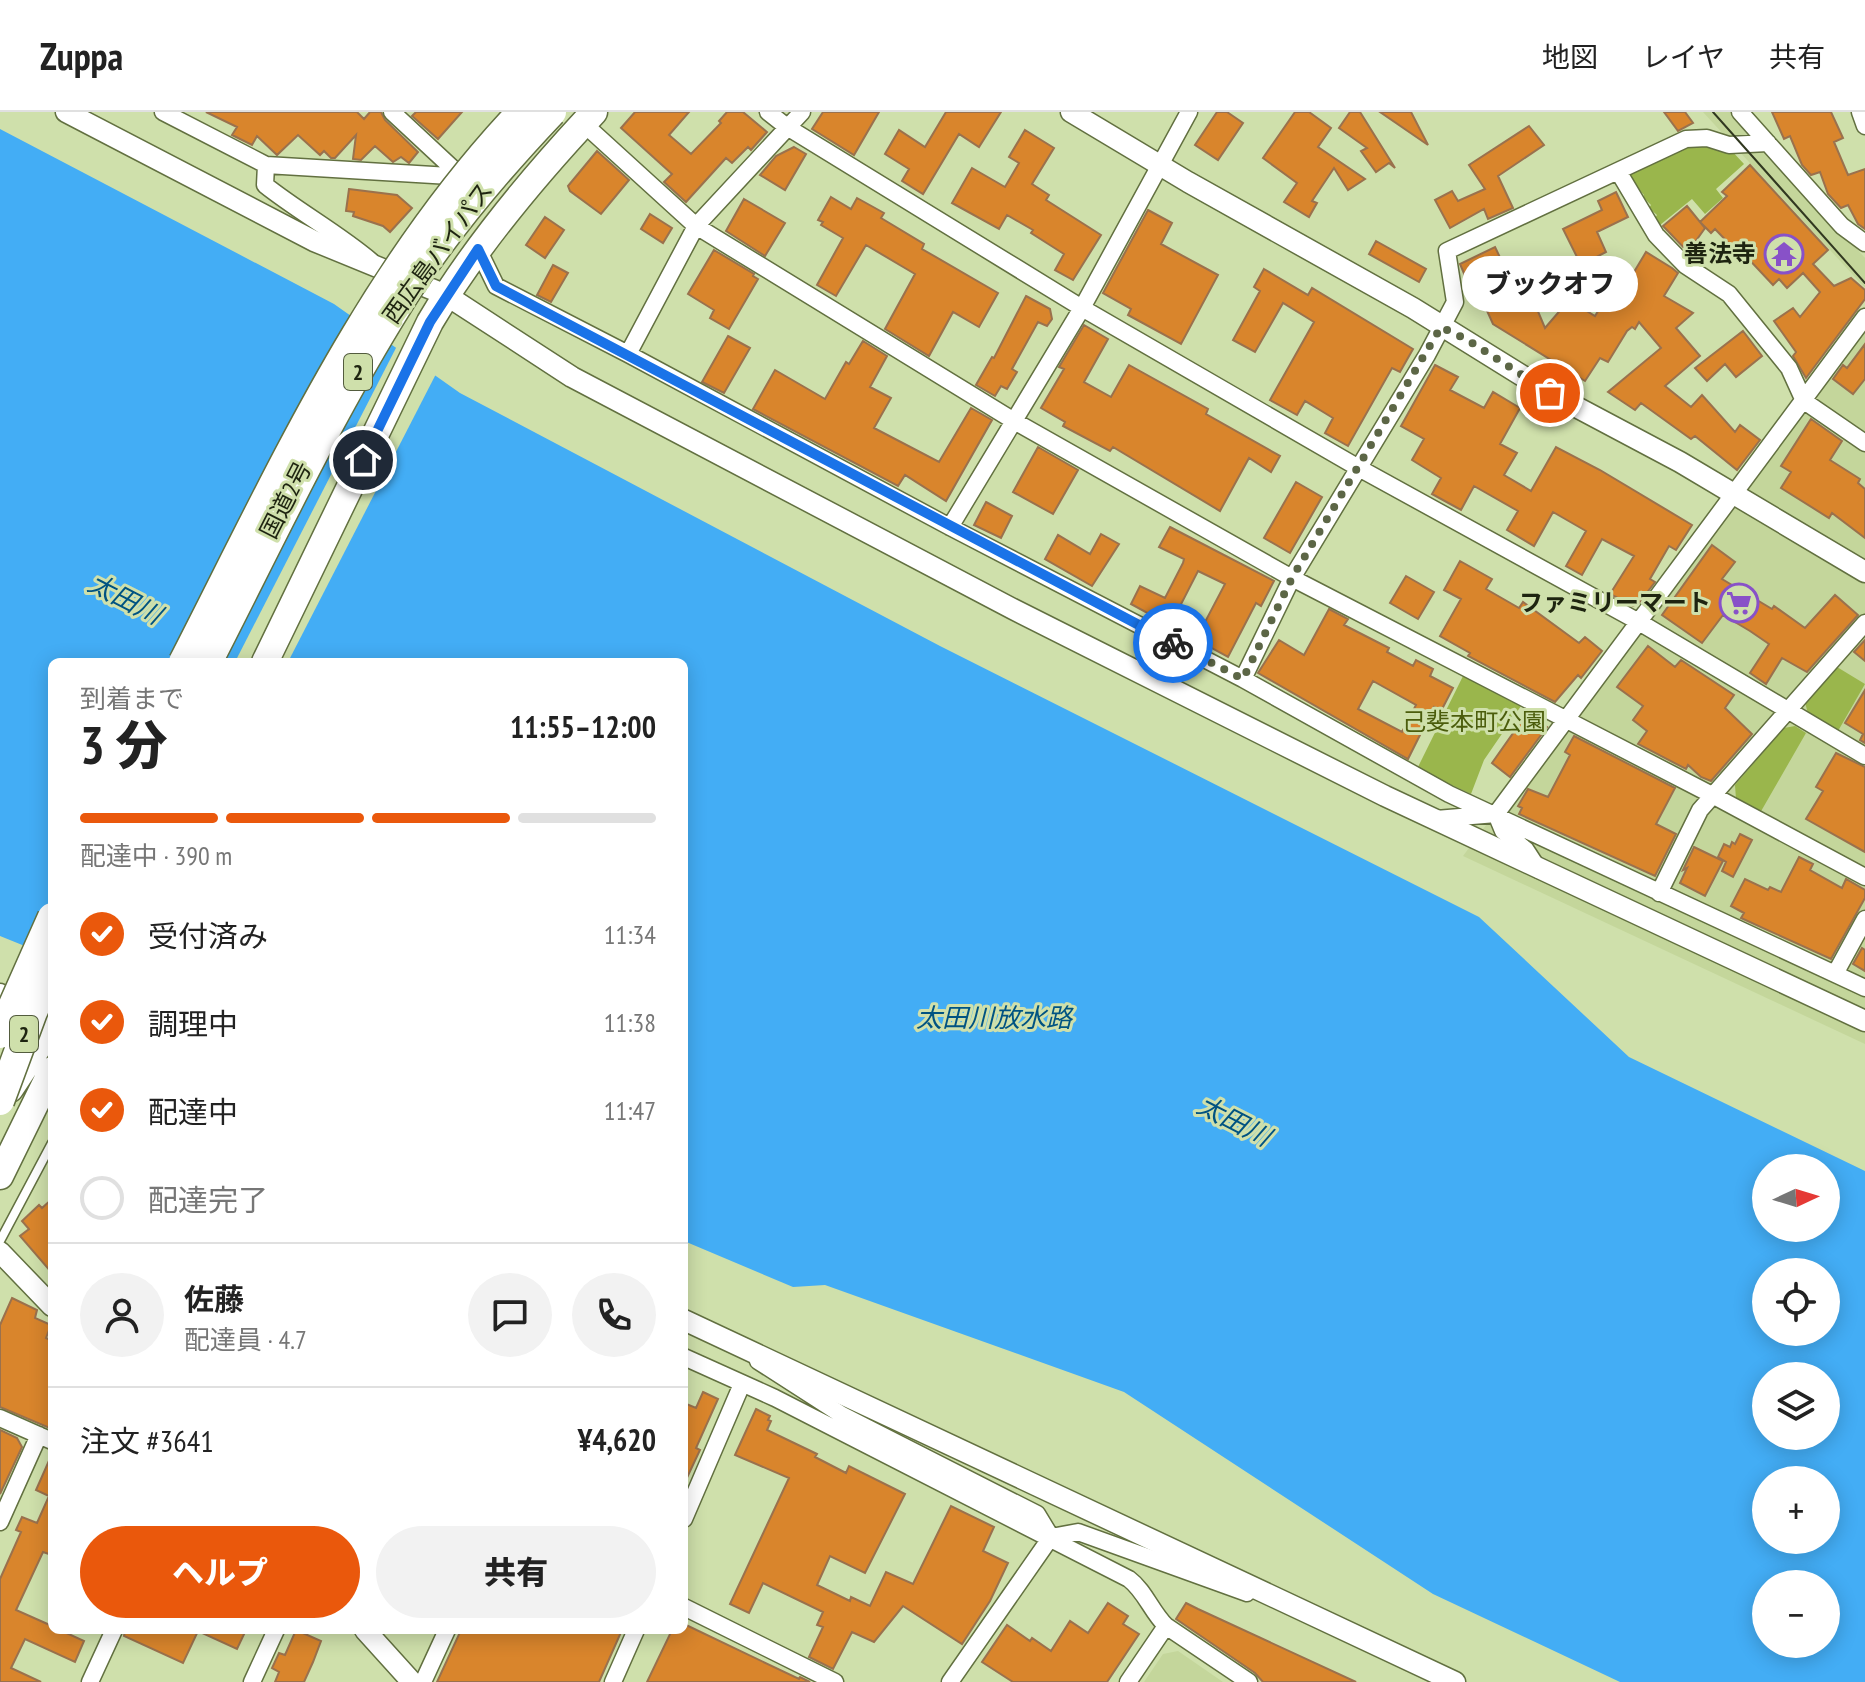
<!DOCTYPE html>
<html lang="ja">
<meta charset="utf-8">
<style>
:root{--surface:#fff;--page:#f2f2f2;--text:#222;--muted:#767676;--line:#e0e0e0;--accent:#ea580c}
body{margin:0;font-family:"PT Sans Narrow","Noto Sans JP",sans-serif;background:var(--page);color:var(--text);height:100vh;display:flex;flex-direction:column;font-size:30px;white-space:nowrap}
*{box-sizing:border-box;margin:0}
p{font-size:26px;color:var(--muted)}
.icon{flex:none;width:44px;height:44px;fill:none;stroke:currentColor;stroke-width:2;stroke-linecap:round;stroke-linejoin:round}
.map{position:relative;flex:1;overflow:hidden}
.drawer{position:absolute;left:48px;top:546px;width:640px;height:976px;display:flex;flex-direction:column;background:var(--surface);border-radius:12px;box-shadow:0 4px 20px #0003}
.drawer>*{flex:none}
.needle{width:52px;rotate:86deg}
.buttons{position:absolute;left:1752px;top:1042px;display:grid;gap:16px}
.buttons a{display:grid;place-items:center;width:88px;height:88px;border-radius:50%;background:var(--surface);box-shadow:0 4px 20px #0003;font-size:40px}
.pin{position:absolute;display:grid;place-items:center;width:68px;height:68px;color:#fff;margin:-34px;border:4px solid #fff;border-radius:50%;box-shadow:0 2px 8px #0007}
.courier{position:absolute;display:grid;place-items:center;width:80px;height:80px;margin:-40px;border:6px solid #1a73e8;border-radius:50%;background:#fff;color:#222;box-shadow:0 2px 10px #0007}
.bubble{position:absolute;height:56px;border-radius:28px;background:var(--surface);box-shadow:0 4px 20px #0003;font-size:26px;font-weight:800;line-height:56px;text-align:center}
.headline em{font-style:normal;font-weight:800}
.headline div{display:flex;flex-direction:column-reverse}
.headline{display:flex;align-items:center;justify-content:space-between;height:136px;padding:0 32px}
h1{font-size:52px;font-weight:800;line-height:60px}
.bar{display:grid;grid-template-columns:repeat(4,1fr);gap:12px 8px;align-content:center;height:96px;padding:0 32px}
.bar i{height:10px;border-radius:6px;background:var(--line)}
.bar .current{background:var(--accent)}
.bar p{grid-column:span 4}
.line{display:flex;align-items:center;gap:20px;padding:0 32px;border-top:2px solid var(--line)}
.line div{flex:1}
.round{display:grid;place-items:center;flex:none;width:84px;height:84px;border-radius:42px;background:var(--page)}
ol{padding:0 32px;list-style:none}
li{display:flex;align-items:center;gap:24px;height:88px}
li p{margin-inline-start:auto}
li .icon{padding:8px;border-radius:50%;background:var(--accent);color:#fff;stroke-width:4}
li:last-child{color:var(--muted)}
li i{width:44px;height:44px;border:4px solid var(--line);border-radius:50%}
.button{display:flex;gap:16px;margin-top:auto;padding:16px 32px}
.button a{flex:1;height:92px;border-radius:48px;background:var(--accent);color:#fff;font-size:32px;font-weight:800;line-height:92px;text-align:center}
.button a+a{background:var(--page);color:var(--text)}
header{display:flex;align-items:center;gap:48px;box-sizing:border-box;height:112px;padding:0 40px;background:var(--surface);border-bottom:2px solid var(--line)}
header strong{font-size:38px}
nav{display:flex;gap:44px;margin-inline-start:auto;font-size:28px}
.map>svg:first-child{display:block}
.built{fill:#c4d69b}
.green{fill:#9ab64c}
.water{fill:#43adf5;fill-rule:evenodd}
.pier{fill:#cfe0ab}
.building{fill:#d9852c;stroke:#9a714d;stroke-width:2;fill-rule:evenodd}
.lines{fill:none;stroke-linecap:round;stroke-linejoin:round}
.service-casing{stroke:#627040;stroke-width:11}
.minor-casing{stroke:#627040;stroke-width:19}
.tertiary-casing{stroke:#627040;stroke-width:23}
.trunk-casing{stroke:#627040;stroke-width:29}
.service{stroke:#fff;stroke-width:8}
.minor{stroke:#fff;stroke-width:16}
.tertiary{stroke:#fff;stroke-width:20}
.trunk{stroke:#fff;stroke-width:26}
.tram{stroke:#313820;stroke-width:2}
.motorway-bridge-casing{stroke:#627040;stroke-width:31;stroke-linecap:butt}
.motorway-bridge{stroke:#fff;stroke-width:28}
.done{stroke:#5c6646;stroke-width:8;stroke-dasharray:0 14.4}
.route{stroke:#1a73e8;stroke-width:10}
.labels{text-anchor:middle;stroke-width:6;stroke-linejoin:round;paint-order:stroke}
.shield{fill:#cfe0ab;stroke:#535c3e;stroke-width:2}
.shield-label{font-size:22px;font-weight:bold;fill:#1e2410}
.street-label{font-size:24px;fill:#1e2410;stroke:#cfe0ab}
.poi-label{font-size:24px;font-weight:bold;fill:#1e2410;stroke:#cfe0ab;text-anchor:end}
.park-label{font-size:24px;fill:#4b5d0c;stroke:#cfe0ab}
.water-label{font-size:26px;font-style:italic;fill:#005382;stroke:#cfe0ab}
</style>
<header>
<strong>Zuppa</strong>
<nav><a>地図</a><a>レイヤ</a><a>共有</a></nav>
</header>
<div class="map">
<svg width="1865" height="1570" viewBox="0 0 1865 1570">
<rect width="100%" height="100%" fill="#cfe0ab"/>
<path class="built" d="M1703,0H1732L1769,40L1865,146V176Z
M1865,207V932L1463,744Z
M1178,1539L1223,1570H1144L1163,1542Z"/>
<path class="green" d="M1698,32L1730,37L1744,52L1716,77L1723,86L1705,102L1692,87L1660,113L1655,106L1657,103L1649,96L1651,93L1643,85L1644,83L1629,66L1632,58L1680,35Z
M1837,555L1865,572L1838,619L1808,602L1805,590Z
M1464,562L1521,594L1484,648L1471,682L1417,657Z
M1795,614L1806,621L1760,701L1736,687L1735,673L1784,616Z"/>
<path class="water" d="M0,17L334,192L460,281L940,534L1479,805L1629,945L1865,1059V1570H1620L1433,1482L1124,1280L825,1173L793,1175L684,1129V550H52V845L0,824ZM1766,1056H1826V1116H1766ZM1766,1160H1826V1220H1766ZM1766,1264H1826V1324H1766ZM1766,1368H1826V1428H1766ZM1766,1472H1826V1532H1766Z"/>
<path class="pier" d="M398,232L437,260L288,550H235Z"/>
<path class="building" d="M206,0H357L364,7L370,0H381L385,8L418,40L409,51L401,45L393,50L375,34L361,48L353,47L356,23L335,46H331L324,39L320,43L298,23L277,43L257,24L252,33L232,23L237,15Z
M416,0H462L438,27L412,4Z
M635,0H689L669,23L691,42L721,11L719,9L727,0H743L767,20L751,38L748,35L732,51L726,46L686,90L664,70L672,62L621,16Z
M823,0H879L854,43L812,17Z
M946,0H1001L979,35L959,22L923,82L902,69L909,57L885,42L899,18L925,35Z
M1217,0H1227L1243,11L1218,48L1195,33Z
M1295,0H1309L1331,16L1318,35L1365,67L1348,78L1334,56L1312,89L1317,91L1309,105L1284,90L1297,71L1263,46Z
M1350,0H1360L1395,56L1389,51L1376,60L1361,39L1367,36L1339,16Z
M1380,0H1411L1428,33Z
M1664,0H1685L1693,11L1678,19Z
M1772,0H1831L1843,26L1834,30L1848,63L1865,57V117L1858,112L1848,93L1841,96L1828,82L1820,60L1811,63L1802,53L1790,24L1784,27Z
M1529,14L1544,33L1498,64L1513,96L1488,107L1484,97L1450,116L1435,88L1452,79L1458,89L1485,77L1469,53Z
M1025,18L1054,36L1032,72L1049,83L1046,88L1101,123L1073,168L1055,158L1064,142L1031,121L1033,118L1007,103L999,117L952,91L972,56L1005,75L1019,51L1009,45Z
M794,35L806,42L785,78L760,63L776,44Z
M597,39L629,68L601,102L570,79L568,74Z
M1750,53L1828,138L1813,152L1834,174L1851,166L1865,178V187L1806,266L1793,244L1796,240L1774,209L1793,196L1800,205L1820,180L1803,161L1787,176L1779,167L1773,173L1742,140L1740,143L1715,117L1711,121L1700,110L1727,84L1722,80Z
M349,77L397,83L412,96L390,120L383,114L353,104L354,100L346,99Z
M1616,80L1628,105L1597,120L1606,140L1581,153L1563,117L1602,98L1598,89Z
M831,85L851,97L857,86L884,101L881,106L924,132L922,137L998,181L979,215L953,200L929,244L885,217L915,162L866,133L836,184L817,173L843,126L821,113L823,110L818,108Z
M744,87L785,111L765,144L726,119Z
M1687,94L1705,116L1688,140L1663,114Z
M1148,98L1172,111L1161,132L1218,163L1181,232L1128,203L1131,197L1103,181Z
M650,102L672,116L663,131L641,117Z
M545,105L564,118L545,146L526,133Z
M1376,129L1426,157L1419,170L1369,142Z
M1495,135L1518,183L1529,178L1545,216L1569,188L1595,204L1622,160L1631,165L1646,140L1672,156L1678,161L1664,184L1693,201L1676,216L1700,244L1665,274L1691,295L1702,283L1735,320L1740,313L1760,328L1737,358L1695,324L1691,327L1641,291L1635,298L1608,280L1661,236L1639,210L1635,217L1632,215L1627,219L1608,250L1600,246L1585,269L1493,212L1484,192L1478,195L1460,152Z
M714,138L754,162L753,164L758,167L729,217L710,206L714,198L688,182Z
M553,153L568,161L551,190L537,183Z
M1264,157L1308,183L1312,176L1413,237L1400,260L1392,256L1348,334L1325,321L1333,306L1305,289L1297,303L1270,288L1314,210L1283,191L1255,240L1233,228L1260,179L1254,175Z
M1026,184L1050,197L1052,207L1047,214L1038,210L1012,257L1017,260L1007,277L1001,274L995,284L976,273L992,245L994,246Z
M1084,213L1108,227L1084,270L1111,285L1129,253L1208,297L1206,302L1280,344L1271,360L1249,346L1220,399L1113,335L1110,339L1063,314L1065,310L1041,296L1064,257L1059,255Z
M1743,219L1762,244L1736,265L1725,252L1707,269L1695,256Z
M728,224L750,236L724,281L702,270Z
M863,229L887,244L870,275L891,286L874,316L939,350L971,296L992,308L946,389L905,363L898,374L753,297L775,258L825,287L846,250L849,252Z
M1865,232V267L1853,282L1833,267L1843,253L1847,256Z
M1435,253L1458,265L1450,278L1484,296L1493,280L1520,296L1500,332L1517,341L1504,363L1531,379L1556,335L1600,358L1692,413L1676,438L1669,434L1650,467L1655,470L1639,491L1633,494L1610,482L1634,444L1602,427L1582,463L1566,454L1586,419L1553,400L1534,434L1507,418L1518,399L1474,374L1461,398L1432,382L1441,366L1412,348L1424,327L1401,314Z
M1811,307L1842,329L1830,348L1860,367L1858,371L1865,377V426L1832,401L1829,406L1781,376L1791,360L1781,354Z
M1038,335L1078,358L1053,402L1013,380Z
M1296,370L1322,385L1290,441L1264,426Z
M986,390L1012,404L1001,426L974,413Z
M1170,415L1274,469L1261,494L1256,491L1228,545L1131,492L1140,474L1165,486L1183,451L1184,447L1159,435ZM1198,459L1225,472L1204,512L1178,498Z
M1101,422L1119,432L1092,474L1045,447L1058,423L1090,442Z
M1712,433L1735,450L1722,467L1772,497L1774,494L1805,516L1835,483L1858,503L1807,560L1782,546L1766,572L1750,561L1769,532L1750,519L1723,503L1702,531L1662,503Z
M1460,449L1492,467L1486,477L1519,496L1523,490L1579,531L1585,525L1602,539L1581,566L1578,563L1555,590L1468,544L1470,541L1440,524L1461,487L1444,478Z
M1406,464L1434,480L1418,507L1390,491Z
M1329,497L1348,507L1344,513L1389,536L1387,540L1413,554L1416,548L1433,557L1430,564L1453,576L1441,599L1434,595L1408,647L1258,561L1279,528L1304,543ZM1373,569L1416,593L1402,620L1358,597Z
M1865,528V549L1854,540Z
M1648,534L1675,555L1681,548L1734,583L1725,596L1752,622L1711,669L1701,665L1688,653L1686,657L1638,632L1647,619L1633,608L1643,594L1617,575Z
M1865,578V631L1860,628L1863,622L1845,611Z
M1528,600L1541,607L1538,609L1547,615L1510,665L1492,651Z
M1574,624L1675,676L1656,712L1676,722L1655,764L1519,702L1522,696L1518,694L1528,677L1548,685L1570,643L1565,640Z
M1836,641L1865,655V740L1806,707L1823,679L1816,675Z
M1740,722L1752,728L1733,765L1722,759L1726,750L1718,745L1724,732L1730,735L1732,730L1735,732Z
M1694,735L1723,749L1705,784L1680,771L1687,756L1683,758Z
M1799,745L1813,752L1810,758L1842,776L1846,767L1865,778V786L1831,847L1741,806L1744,801L1731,794L1745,767L1768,778L1770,775L1781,780Z
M1862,836L1865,838V859L1853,852Z
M52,1087V1161L20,1124L29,1117L22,1109L39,1093L42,1096Z
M12,1186L37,1198L35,1206L51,1213L46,1226L52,1229V1317L0,1295V1213Z
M703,1280L718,1287L696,1336L700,1338L684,1372V1291L696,1296Z
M756,1297L770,1304L768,1308L771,1309L767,1318L817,1342L815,1345L846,1361L849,1354L905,1382L865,1461L830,1444L817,1473L850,1489L851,1485L870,1494L886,1460L913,1472L951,1394L994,1415L983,1439L1008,1451L990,1489L962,1532L903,1494L874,1530L852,1520L833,1557L809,1545L823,1515L817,1513L823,1500L763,1471L749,1501L730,1492L789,1366L735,1343Z
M0,1318L17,1326L22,1335L0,1382Z
M52,1342V1443L43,1440L16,1498L52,1514V1518H60L84,1529L75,1550L25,1527L11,1556L41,1570H0V1467L21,1420L16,1418L22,1405L37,1411L49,1384L36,1378Z
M1108,1491L1128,1504L1123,1512L1139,1522L1107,1570H1013L982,1550L1007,1513L1030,1529L1032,1526L1051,1539L1070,1509L1088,1521Z
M1186,1491L1198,1497L1356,1570H1263L1255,1561L1176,1507Z
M684,1512L799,1567L800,1565L810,1570H647L672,1518H684Z
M125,1518H246L237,1537L198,1519L183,1551L124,1524Z
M296,1518L321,1529L313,1550L304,1570H275L279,1560L272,1556L279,1541L285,1543Z
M461,1518H622L599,1570H437Z"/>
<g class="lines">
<defs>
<path id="service" d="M0,1129L52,1031"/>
<path id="minor" d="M163,0L266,53L450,64L466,72
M392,0L463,66
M768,0L787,15L1082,196L1357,355L1639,510L1865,644
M1740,0L1842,114L1865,131
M1860,0L1865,14
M584,12L696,114L1014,309L1292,466L1714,684L1865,765
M266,53L265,73C299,100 338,121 371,149
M1618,59L1656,123L1685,153L1729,182L1789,256L1804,289L1865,331
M478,137L496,174L628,242L950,415L1243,567L1449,682L1865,876
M628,242L696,114L802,0
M950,415L1082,196L1189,0
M1243,567L1292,466L1427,243L1455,190L1447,139L1686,27L1707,26L1729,33L1768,31
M1496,702L1865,205
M1436,707L1496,702L1503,719L1526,738L1539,758
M1659,781L1700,698L1865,511
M1835,862L1865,807
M684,1245L775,1286L1129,1467C1145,1479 1151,1499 1166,1514L1249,1570
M758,1249L842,1303L1037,1402L1051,1425L1078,1420L1247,1481
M0,1306L52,1329
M684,1407L742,1272
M0,1410L39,1323
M684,1495L835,1570
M90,1570L114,1518
M252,1570L276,1518
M423,1570L447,1518
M613,1570L636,1518
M950,1570L1051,1425
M1128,1570L1166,1514"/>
<path id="tertiary" d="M66,0L314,129L446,183L572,265L1013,497L1385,684L1865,909
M1071,0L1188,70L1413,196L1550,281L1680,350L1865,460
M0,882L52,909
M0,1140L52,1194
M684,1208L1455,1570
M365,1518L412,1570"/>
<path id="trunk" d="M265,550L430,210C475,134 534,64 594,0
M10,977L40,932L52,924
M0,1064L52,958"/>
</defs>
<use href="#service" class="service-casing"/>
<use href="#minor" class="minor-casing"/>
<use href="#tertiary" class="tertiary-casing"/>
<use href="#trunk" class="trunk-casing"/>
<use href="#service" class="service"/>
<use href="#minor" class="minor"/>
<use href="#tertiary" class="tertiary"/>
<use href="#trunk" class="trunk"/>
<path class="tram" d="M1713,0L1865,171"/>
<defs>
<path id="motorway-bridge" d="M183,550C282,357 370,159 521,0
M208,550C270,429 328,305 400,190C443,121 496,59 552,0
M0,922L52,805
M0,989L33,900L52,857"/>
</defs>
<use href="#motorway-bridge" class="motorway-bridge-casing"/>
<use href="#motorway-bridge" class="motorway-bridge"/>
</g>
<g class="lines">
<path class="done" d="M1173,531L1243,567L1292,466L1441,215L1466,227L1550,281"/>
<path class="route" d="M363,348L430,210L478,137L496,174L1173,531"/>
</g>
<defs>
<symbol id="temple-ring" viewBox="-11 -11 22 22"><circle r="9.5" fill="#cfe0ab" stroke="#8851c8" stroke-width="1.5"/><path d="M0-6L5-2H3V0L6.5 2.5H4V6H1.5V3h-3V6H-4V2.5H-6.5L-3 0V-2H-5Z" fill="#8851c8"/></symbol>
<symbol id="supermarket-ring" viewBox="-11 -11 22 22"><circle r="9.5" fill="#cfe0ab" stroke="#8851c8" stroke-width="1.5"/><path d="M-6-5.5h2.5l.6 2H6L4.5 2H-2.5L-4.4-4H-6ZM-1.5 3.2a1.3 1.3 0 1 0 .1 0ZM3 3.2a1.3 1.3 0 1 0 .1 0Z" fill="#8851c8"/></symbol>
</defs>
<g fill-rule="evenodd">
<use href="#temple-ring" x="1762" y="120" width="44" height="44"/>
<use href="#supermarket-ring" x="1717" y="469" width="44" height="44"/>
</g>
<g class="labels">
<g class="shield">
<rect x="344" y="242" width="28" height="36" rx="6"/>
<rect x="10" y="904" width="28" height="36" rx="6"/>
</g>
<g class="shield-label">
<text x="358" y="268">2</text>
<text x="24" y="930">2</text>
</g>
<g class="street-label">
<text transform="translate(438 141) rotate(-54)" y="8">西広島バイパス</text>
<text transform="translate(286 388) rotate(-63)" y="8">国道2号</text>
</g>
<g class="poi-label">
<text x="1756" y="150">善法寺</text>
<text x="1711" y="499">ファミリーマート</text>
</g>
<g class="park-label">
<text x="1474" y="618">己斐本町公園</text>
</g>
<g class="water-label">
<text transform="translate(125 487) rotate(27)" y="9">太田川</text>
<text x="994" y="915">太田川放水路</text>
<text transform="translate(1234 1009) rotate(27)" y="9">太田川</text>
</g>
</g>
</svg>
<div class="buttons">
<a><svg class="needle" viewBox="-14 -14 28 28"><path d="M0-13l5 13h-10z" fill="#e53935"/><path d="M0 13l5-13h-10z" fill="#767676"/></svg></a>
<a><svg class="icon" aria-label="locate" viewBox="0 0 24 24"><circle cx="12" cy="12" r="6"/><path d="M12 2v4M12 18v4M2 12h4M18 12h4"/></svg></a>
<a><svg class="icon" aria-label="layers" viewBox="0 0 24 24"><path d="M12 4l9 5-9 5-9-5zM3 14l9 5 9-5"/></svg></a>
<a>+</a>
<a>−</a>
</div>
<div class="pin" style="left:1550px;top:281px;background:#ea580c"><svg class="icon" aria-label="bag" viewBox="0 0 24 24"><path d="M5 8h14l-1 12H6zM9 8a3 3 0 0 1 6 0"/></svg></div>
<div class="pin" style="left:363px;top:348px;background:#1f2937"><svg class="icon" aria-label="home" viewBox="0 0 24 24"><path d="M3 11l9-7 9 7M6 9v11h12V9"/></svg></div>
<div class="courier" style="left:1173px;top:531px"><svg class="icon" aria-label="bike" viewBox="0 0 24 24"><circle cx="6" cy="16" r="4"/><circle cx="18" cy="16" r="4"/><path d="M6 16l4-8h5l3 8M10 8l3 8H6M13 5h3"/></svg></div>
<div class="bubble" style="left:1462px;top:144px;width:176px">ブックオフ</div>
<section class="drawer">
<div class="headline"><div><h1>3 分</h1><p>到着まで</p></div><em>11:55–12:00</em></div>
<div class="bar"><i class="current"></i><i class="current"></i><i class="current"></i><i></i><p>配達中 · 390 m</p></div>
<ol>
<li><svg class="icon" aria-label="check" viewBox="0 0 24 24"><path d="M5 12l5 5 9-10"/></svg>受付済み<p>11:34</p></li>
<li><svg class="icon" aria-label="check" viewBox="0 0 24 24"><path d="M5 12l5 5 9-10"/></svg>調理中<p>11:38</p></li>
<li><svg class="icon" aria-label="check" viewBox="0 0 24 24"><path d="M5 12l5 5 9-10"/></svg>配達中<p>11:47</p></li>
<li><i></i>配達完了</li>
</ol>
<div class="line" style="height:144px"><a class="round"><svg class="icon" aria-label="person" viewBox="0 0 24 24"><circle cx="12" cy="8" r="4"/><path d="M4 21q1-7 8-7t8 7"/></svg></a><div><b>佐藤</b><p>配達員 · 4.7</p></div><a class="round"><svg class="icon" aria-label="chat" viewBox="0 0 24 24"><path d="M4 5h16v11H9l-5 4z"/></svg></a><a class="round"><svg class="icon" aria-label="phone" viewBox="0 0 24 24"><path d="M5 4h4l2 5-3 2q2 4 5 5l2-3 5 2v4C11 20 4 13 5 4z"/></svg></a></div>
<div class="line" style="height:104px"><div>注文 #3641</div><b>¥4,620</b></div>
<div class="button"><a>ヘルプ</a><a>共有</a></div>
</section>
</div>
